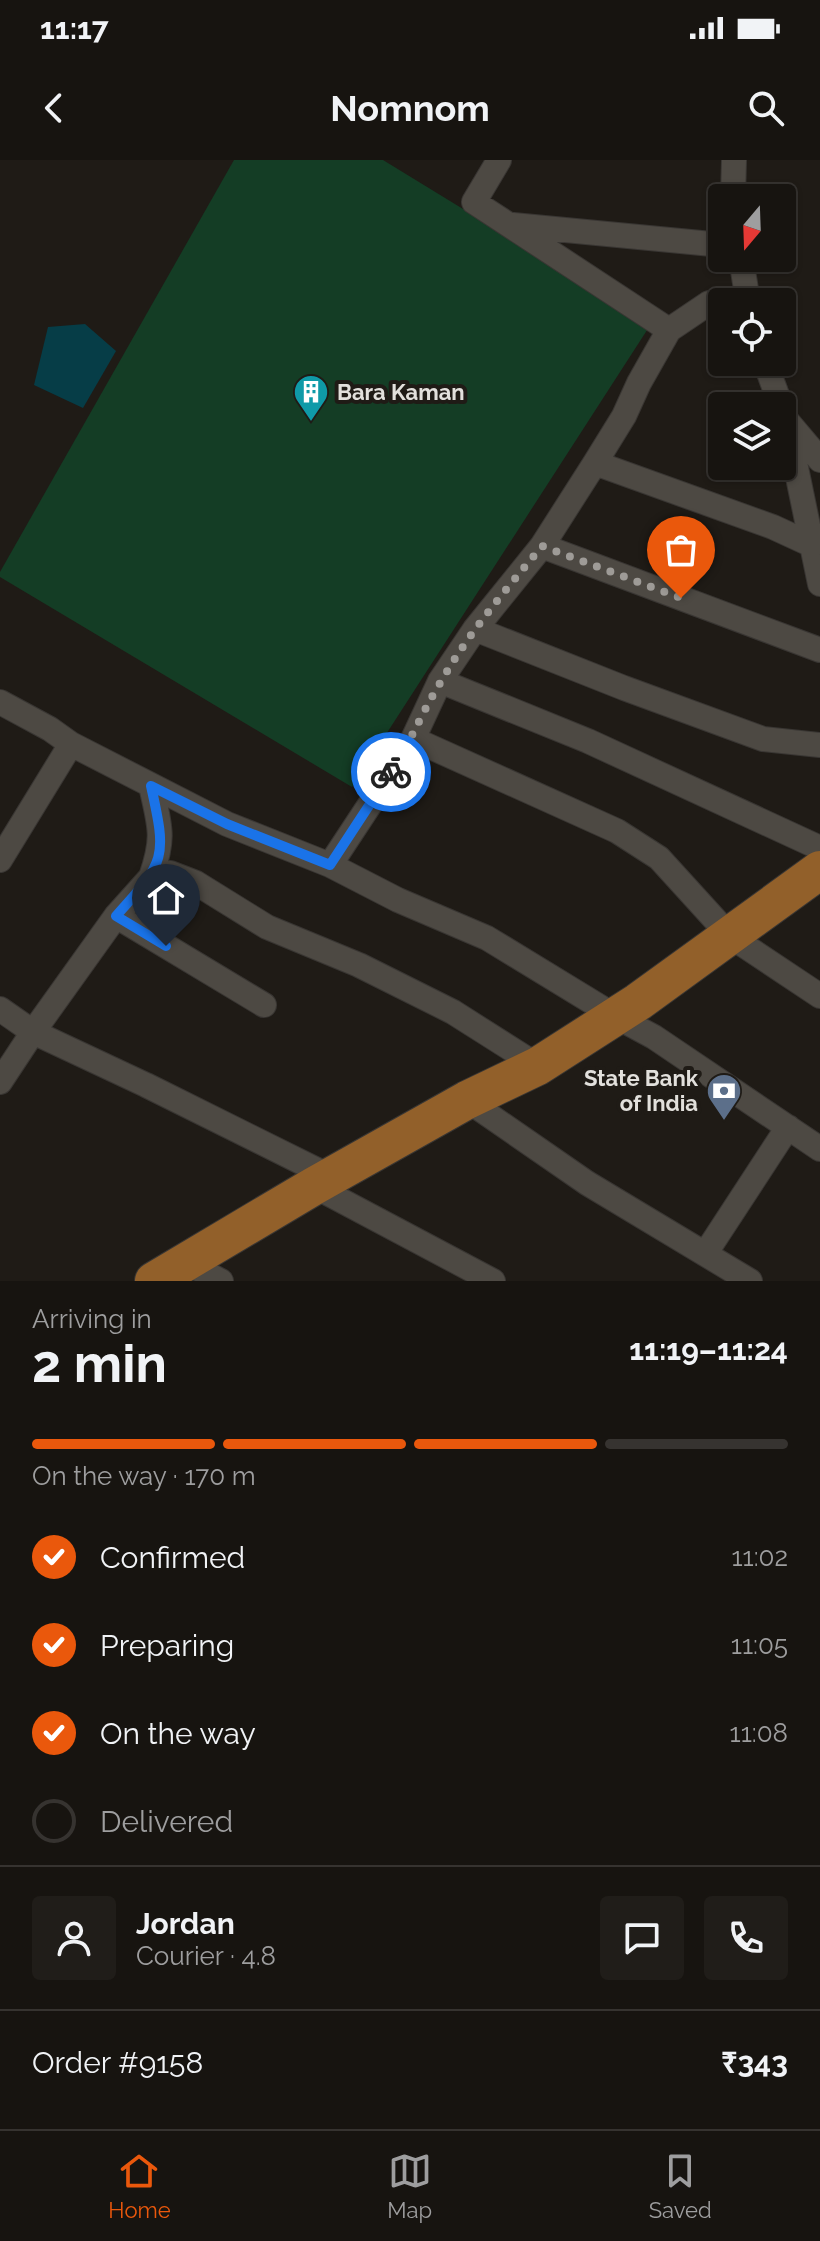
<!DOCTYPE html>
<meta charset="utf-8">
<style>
:root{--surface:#171410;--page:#201d19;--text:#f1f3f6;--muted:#9e9e9f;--line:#363330;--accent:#ea580c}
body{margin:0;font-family:Raleway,sans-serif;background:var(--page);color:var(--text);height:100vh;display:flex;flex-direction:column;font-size:30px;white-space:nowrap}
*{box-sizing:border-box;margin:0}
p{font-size:26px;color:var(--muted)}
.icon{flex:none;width:44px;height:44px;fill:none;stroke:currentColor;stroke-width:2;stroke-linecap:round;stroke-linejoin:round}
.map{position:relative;height:1121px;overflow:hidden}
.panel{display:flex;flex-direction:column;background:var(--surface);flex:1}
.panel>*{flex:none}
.needle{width:52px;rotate:199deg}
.fabs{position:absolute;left:708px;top:24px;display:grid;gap:16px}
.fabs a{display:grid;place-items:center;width:88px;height:88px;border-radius:8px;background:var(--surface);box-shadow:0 2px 6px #0004,0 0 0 2px var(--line);font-size:40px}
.pin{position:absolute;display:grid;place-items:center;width:68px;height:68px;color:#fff;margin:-82px -34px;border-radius:50% 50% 50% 0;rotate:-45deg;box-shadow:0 0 8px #0007}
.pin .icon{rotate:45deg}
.courier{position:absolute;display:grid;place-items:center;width:80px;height:80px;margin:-40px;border:6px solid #1a73e8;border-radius:50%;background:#fff;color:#222;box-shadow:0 2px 10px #0007}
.headline em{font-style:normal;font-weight:700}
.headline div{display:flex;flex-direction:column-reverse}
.headline{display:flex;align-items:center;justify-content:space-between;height:136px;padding:0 32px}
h1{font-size:52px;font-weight:700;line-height:60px}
.bar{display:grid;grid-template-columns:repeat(4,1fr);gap:12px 8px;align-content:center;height:96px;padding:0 32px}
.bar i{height:10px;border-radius:6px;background:var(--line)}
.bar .current{background:var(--accent)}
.bar p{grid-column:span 4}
.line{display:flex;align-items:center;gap:20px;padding:0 32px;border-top:2px solid var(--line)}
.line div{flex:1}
.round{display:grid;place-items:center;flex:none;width:84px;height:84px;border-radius:8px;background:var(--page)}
ol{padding:0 32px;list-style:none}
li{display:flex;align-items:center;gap:24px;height:88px}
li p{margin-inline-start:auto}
li .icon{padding:8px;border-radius:50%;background:var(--accent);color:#fff;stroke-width:4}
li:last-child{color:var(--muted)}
li i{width:44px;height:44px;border:4px solid var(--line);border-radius:50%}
.status{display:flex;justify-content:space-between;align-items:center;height:56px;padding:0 40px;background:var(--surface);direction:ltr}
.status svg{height:22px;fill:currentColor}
header{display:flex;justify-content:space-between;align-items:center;height:104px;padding:0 32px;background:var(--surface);font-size:36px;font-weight:700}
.menu{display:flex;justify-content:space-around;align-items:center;height:112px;border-top:2px solid var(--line);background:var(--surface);font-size:22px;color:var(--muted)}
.menu a{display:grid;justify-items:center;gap:4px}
.menu .current{color:var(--accent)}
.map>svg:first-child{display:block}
.green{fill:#143d25}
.water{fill:#063d47}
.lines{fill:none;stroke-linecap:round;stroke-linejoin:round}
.street-casing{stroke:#393633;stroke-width:26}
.primary-casing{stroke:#393633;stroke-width:40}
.street{stroke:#4d4943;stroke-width:24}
.primary{stroke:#92602a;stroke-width:38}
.done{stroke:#9e9b97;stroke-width:8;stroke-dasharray:0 14.4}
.route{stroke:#1a73e8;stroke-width:10}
.labels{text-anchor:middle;stroke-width:8;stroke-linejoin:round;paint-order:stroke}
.poi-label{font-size:22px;font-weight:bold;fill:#e2e0dc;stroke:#1f1b16;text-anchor:start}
</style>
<div class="status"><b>11:17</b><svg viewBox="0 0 49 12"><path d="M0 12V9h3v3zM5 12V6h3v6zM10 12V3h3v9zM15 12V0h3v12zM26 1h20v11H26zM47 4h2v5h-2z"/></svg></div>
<header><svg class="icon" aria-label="back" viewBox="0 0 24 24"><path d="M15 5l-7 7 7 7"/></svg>Nomnom<svg class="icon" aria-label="search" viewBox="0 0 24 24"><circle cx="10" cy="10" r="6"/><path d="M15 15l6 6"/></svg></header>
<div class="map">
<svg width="820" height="1121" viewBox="0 0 820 1121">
<rect width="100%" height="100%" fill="#1f1b16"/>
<path class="green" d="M234,0H383L651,164L352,627L0,417V412Z"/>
<path class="water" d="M85,164L116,191L83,248L34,225L48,167Z"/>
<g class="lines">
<defs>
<path id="street" d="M499,0L474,42L669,170L709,143L746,137
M733,38L734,0
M513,65L722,85
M741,98L748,142
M765,202L781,246
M786,259L820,424
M788,262L820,300
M595,303L773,367L812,385
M542,386L820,490
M475,469L624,528L763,579L820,585
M440,521L588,581L820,688
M0,542L50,569L71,584L227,664L330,705L398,740L487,778L615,856L654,877L820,989
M413,579L617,671L659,698L730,776L820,836
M151,626C160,667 165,676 151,717
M0,700L71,584
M330,705L413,579L440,521L475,469L542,386L595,303L624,256L639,223L669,170
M116,756L264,845
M0,849L33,872L146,925L331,1017
M0,922L33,872L116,756L151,717L170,713L196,723L267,767L359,805L453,852L538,906
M467,940L587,1023L750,1121
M314,1026L493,1121
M705,1094L788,967
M187,1103L221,1121"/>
<path id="primary" d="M154,1121L314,1026L467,940L538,906L638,842L820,710"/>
</defs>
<use href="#street" class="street-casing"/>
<use href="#primary" class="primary-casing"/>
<use href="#street" class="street"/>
<use href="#primary" class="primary"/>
</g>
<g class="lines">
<path class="done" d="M391,612C411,581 423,550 442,520C470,471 506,430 542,386L681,438"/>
<path class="route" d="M166,786L116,756C166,701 167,698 151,626L227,664L330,705L391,612"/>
</g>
<defs>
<symbol id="building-pin" viewBox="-11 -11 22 30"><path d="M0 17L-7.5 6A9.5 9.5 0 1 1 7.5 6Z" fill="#0f9aa8" stroke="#1f1b16"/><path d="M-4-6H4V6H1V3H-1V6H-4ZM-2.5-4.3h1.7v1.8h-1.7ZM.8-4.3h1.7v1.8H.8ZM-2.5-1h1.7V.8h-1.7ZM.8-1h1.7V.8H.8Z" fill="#fff"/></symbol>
<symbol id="bank-pin" viewBox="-11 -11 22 30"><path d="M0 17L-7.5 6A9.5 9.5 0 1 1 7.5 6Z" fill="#5c6f8a" stroke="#1f1b16"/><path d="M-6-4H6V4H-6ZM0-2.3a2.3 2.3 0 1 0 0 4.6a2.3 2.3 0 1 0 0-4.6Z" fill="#fff"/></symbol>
</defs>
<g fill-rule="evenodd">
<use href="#building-pin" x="291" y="212" width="40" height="54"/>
<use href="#bank-pin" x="704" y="911" width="40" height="54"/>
</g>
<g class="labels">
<g class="poi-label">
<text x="337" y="240">Bara Kaman</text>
<text x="698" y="926" text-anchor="end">State Bank<tspan x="698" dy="25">of India</tspan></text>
</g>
</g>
</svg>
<div class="fabs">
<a><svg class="needle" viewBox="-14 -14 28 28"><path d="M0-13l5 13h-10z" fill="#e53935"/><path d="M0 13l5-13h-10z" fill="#9e9e9f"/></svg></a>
<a><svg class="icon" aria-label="locate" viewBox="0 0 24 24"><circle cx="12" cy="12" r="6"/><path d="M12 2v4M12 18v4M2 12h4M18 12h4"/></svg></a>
<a><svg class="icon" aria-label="layers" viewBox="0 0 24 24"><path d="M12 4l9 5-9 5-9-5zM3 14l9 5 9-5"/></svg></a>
</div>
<div class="pin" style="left:681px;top:438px;background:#ea580c"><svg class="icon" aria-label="bag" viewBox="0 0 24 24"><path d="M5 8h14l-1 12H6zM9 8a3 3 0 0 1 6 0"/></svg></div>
<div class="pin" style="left:166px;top:786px;background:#1f2937"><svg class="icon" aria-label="home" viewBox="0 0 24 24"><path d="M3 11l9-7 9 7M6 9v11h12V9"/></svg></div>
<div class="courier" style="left:391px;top:612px"><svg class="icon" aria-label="bike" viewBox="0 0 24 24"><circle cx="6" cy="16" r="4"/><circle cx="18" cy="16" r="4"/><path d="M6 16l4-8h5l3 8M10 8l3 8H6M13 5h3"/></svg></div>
</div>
<section class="panel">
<div class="headline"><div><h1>2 min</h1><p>Arriving in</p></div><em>11:19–11:24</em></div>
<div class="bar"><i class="current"></i><i class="current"></i><i class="current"></i><i></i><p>On the way · 170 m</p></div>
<ol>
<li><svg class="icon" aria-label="check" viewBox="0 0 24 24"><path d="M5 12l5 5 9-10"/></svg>Confirmed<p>11:02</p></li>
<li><svg class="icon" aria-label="check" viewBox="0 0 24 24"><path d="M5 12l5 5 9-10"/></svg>Preparing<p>11:05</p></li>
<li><svg class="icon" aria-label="check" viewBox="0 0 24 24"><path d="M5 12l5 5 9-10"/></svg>On the way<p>11:08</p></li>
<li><i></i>Delivered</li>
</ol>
<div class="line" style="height:144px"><a class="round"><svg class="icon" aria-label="person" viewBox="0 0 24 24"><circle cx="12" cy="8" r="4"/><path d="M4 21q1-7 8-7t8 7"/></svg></a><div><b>Jordan</b><p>Courier · 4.8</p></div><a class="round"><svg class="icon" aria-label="chat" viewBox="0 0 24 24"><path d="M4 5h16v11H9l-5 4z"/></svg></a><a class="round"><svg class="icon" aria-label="phone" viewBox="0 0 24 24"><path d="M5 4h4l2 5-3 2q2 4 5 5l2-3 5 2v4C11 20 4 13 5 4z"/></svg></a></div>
<div class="line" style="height:104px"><div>Order #9158</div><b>₹343</b></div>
</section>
<nav class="menu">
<a class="current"><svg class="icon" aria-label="home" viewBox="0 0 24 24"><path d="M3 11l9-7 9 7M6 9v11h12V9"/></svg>Home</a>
<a><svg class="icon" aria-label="map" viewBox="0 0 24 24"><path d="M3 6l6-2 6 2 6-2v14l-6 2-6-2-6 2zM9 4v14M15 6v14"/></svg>Map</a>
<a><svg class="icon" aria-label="saved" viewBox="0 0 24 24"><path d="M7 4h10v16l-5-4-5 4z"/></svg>Saved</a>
</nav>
